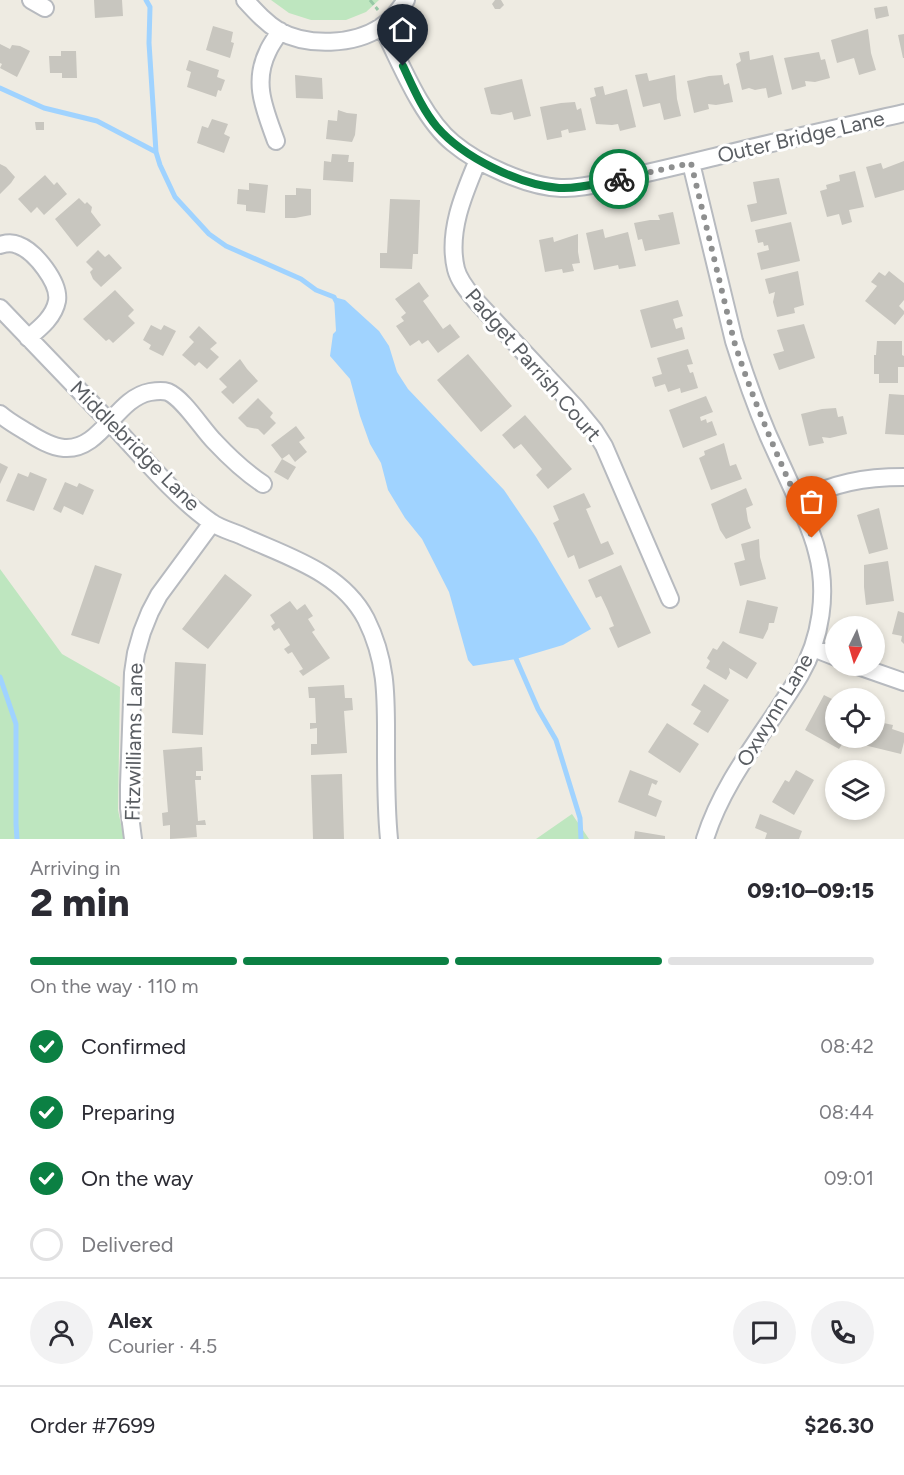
<!DOCTYPE html>
<meta charset="utf-8">
<style>
:root{--surface:#fff;--page:#f2f2f3;--text:#2b2b33;--muted:#7c7c81;--line:#e1e1e2;--accent:#0b8043}
body{margin:0;font-family:Figtree,sans-serif;background:var(--page);color:var(--text);height:100vh;display:flex;flex-direction:column;font-size:22px;white-space:nowrap}
*{box-sizing:border-box;margin:0}
p{font-size:20px;color:var(--muted)}
.icon{flex:none;width:33px;height:33px;fill:none;stroke:currentColor;stroke-width:2;stroke-linecap:round;stroke-linejoin:round}
.map{position:relative;height:839px;overflow:hidden}
.drawer{display:flex;flex-direction:column;background:var(--surface);flex:1}
.drawer>*{flex:none}
.needle{width:39px;rotate:185deg}
.tools{position:absolute;left:825px;top:616px;display:grid;gap:12px}
.tools a{display:grid;place-items:center;width:60px;height:60px;border-radius:50%;background:var(--surface);box-shadow:0 3px 9px #0003;font-size:30px}
.pin{position:absolute;display:grid;place-items:center;width:51px;height:51px;color:#fff;margin:-62px -26px;border-radius:50% 50% 50% 0;rotate:-45deg;box-shadow:0 0 6px #0007}
.pin .icon{rotate:45deg}
.courier{position:absolute;display:grid;place-items:center;width:60px;height:60px;margin:-30px;border:4px solid #0b8043;border-radius:50%;background:#fff;color:#222;box-shadow:0 2px 8px #0007}
.summary em{font-style:normal;font-weight:800}
.summary div{display:flex;flex-direction:column-reverse}
.summary{display:flex;align-items:center;justify-content:space-between;height:102px;padding:0 30px}
h1{font-size:39px;font-weight:800;line-height:45px}
.bar{display:grid;grid-template-columns:repeat(4,1fr);gap:9px 6px;align-content:center;height:72px;padding:0 30px}
.bar i{height:8px;border-radius:4px;background:var(--line)}
.bar .active{background:var(--accent)}
.bar p{grid-column:span 4}
.line{display:flex;align-items:center;gap:15px;padding:0 30px;border-top:2px solid var(--line)}
.line div{flex:1}
.round{display:grid;place-items:center;flex:none;width:63px;height:63px;border-radius:32px;background:var(--page)}
ol{padding:0 30px;list-style:none}
li{display:flex;align-items:center;gap:18px;height:66px}
li p{margin-inline-start:auto}
li .icon{padding:6px;border-radius:50%;background:var(--accent);color:#fff;stroke-width:4}
li:last-child{color:var(--muted)}
li i{width:33px;height:33px;border:3px solid var(--line);border-radius:50%}
.map>svg:first-child{display:block}
.green{fill:#bee6bf}
.water{fill:#a0d3ff}
.lines{fill:none;stroke-linecap:round;stroke-linejoin:round}
.stream{stroke:#a0d3ff;stroke-width:5}
.building{fill:#c8c6bf}
.minor-casing{stroke:#b7babf;stroke-width:20}
.path{stroke:#97c7a6;stroke-width:3;stroke-dasharray:6 3;stroke-linecap:butt}
.minor{stroke:#fff;stroke-width:16}
.done{stroke:#8e8f8f;stroke-width:6;stroke-dasharray:0 10.8}
.route{stroke:#0b8043;stroke-width:8}
.labels{text-anchor:middle;stroke-width:6;stroke-linejoin:round;paint-order:stroke}
.street-label{font-size:21px;fill:#5a5e63;stroke:#fff}
</style>
<div class="map">
<svg width="904" height="839" viewBox="0 0 904 839">
<rect width="100%" height="100%" fill="#eeebe2"/>
<path class="green" d="M271,0H379L366,12L346,20H311L289,13Z
M0,569L62,654L120,687L118,810L124,839H0Z
M572,814L589,839H536Z"/>
<path class="water" d="M334,297L345,300L379,331L389,346L397,372L408,389L504,490L536,537L591,629L563,645L516,659L473,666L468,660L449,592L422,539L405,518L388,490L381,463L370,444L360,416L350,379L330,356L333,334L336,331Z"/>
<g class="lines">
<path class="stream" d="M146,0L150,7L149,43L156,152L160,165L175,197L209,234L226,246L301,279L316,290L334,297L336,301
M0,88L44,108L97,121L156,152
M514,654L538,709L556,740L580,818L581,839
M0,677L16,724V824L17,839"/>
</g>
<path class="building" d="M94,0H122L123,16L95,18Z
M495,0H501L504,5L500,9H495L492,4Z
M887,6L889,16L876,19L874,8Z
M213,26L233,32L231,42L234,43L230,58L206,50Z
M868,29L871,53L876,70L859,75L854,58L837,63L831,40Z
M904,34V58H903L898,35Z
M0,44L10,49L12,45L20,46L30,51L17,77L0,68L2,64L0,63Z
M61,51H76L77,78H62V73H50L49,56H61Z
M749,51L750,60L773,55L782,94L768,98L766,88L755,90L749,88L742,90L736,64L741,61L739,53Z
M819,52L821,60L825,59L830,78L815,82L805,81L806,86L792,90L784,58Z
M189,60L219,70L217,77L225,80L221,91L218,90L216,97L187,87L191,72L186,70Z
M647,73L649,81L675,75L677,99L681,116L664,120L660,103L643,107L635,75Z
M295,75L322,78L323,99L296,98Z
M722,75L724,85L729,83L733,102L716,105L708,104L709,109L694,113L687,81L709,76Z
M522,79L531,116L514,120L512,112L500,115L491,114L484,88Z
M603,86L605,95L627,89L636,127L620,131L618,124L612,125L596,124L590,98L596,96L594,88Z
M575,102L577,110L581,108L586,130L569,133L568,129L561,131L562,137L547,140L540,107L561,103Z
M338,110L347,113L357,114L355,135L352,142L326,139L328,120L337,121Z
M212,119L228,124L224,134L230,137L224,153L197,143L202,126L208,128Z
M35,122H44V130H36Z
M332,154L349,155L348,162H354L353,182L323,180L324,161L331,162Z
M904,161V190L875,198L866,167L881,163L883,169Z
M0,164L6,167L15,177L11,183L0,194Z
M855,171L864,207L849,210L852,222L842,225L839,214L827,217L820,191L827,189L826,185L840,181L839,175Z
M45,175L54,185L57,182L67,194L44,215L37,207L31,213L18,199Z
M779,178L787,214L751,222L747,205L757,203L753,182Z
M249,183L268,185L265,213L246,211V205L237,204L238,189L249,190Z
M296,188L311,189V215L295,218H285V195H296Z
M79,198L85,204L87,202L92,207L91,212L101,225L77,247L55,219Z
M390,199L420,200L418,254H413L412,269L380,268V253H387Z
M673,212L680,244L645,251L642,239L638,240L634,223L650,220H660L658,215Z
M791,222L800,261L761,270L757,253L769,250L768,245L764,246L763,242L758,243L755,230Z
M603,229L605,238L628,232L636,266L619,269L618,265L594,270L586,233Z
M578,234V252L580,263L572,264L574,271L563,273L562,269L545,272L539,240L553,237L554,242Z
M98,250L105,257L109,254L122,268L101,287L93,279L90,272L93,269L86,262Z
M798,271L804,305L794,308L795,313L777,317L773,302L775,292L769,294L765,279Z
M889,271L904,283V300L899,306L904,311V314L895,325L865,301L877,286L871,282L879,272L885,276Z
M419,282L429,296L423,301L443,329L450,324L460,337L438,353L428,340L422,344L419,340L410,346L396,326L404,321L401,317L406,313L395,299Z
M115,290L134,310L128,316L135,323L113,343L109,339L106,341L83,319Z
M678,300L683,316L673,319L676,329L682,327L685,339L651,348L640,310Z
M804,324L815,358L779,370L773,354L784,351L777,330Z
M151,325L161,330L164,325L176,331L163,356L149,349L151,345L143,340Z
M199,326L217,343L210,349L219,357L207,369L199,362L195,366L182,355L194,342L189,337Z
M877,341H902V355L904,356V367H898V383H879V374H874V355H876Z
M688,349L693,364L687,365L690,373L693,372L698,388L681,393L680,388L668,392L665,384L655,387L652,377L662,374L657,358Z
M468,354L512,406L481,432L437,380Z
M240,359L247,369L258,381L233,404L221,392L227,387L219,379Z
M889,394L904,395V435L885,434Z
M706,396L713,412L700,417L701,421L706,419L707,423L712,421L717,435L683,448L669,410Z
M258,398L273,413L270,417L276,423L264,435L258,429L247,427L238,418Z
M836,408L838,417L843,416L847,434L830,438L822,437L824,443L809,446L801,414L822,409Z
M525,415L572,469L548,489L536,475L542,469L521,444L514,449L502,435Z
M296,426L305,438L299,442L307,452L295,462L289,454L282,459L271,445Z
M724,443L730,466L736,464L742,479L711,490L699,458L705,455L704,451Z
M282,459L296,467L288,480L274,472Z
M0,463L8,467L0,484Z
M30,472L47,479L34,511L6,501L18,473L28,477Z
M65,482L77,487L79,483L94,490L83,515L64,506L61,513L53,509Z
M746,488L753,505L746,508L748,521L751,528L726,539L720,530L711,504Z
M584,493L591,507L586,509L601,544L608,541L614,554L579,569L574,555L568,558L553,523L559,520L553,506Z
M879,508L888,549L869,554L857,515Z
M759,539L760,557L766,579L740,586L734,563L745,560L741,544Z
M888,561L894,601L866,605L864,587V565Z
M95,565L122,574L99,644L71,635Z
M621,565L651,633L618,648L609,628L614,626L608,611L601,596L596,598L588,580Z
M225,574L252,595L208,649L182,629Z
M747,600L778,607L774,623H769L768,629L763,639L739,633Z
M290,601L297,610L305,604L313,616L308,619L315,630L312,632L330,658L303,676L299,671L303,669L292,652L288,654L284,649L290,645L279,628L274,631L271,626L275,623L270,615Z
M898,611L904,613V644L901,641L902,636L892,634Z
M723,641L757,663L747,679L729,668L730,673L726,680L706,668L710,661L707,658L713,648L717,650Z
M175,662L206,664L203,735L172,733Z
M704,684L729,700L708,733L693,724L701,711L691,705Z
M344,685L345,698H352L353,710L344,711L347,753L311,755V744H317V728L310,729V723H316L315,698H309L308,687Z
M824,695L836,701L830,713L836,715V738H846L839,749L805,730Z
M874,721L893,725L892,729L904,733V742L901,754L860,744L862,738H874Z
M667,723L699,744L680,773L648,752Z
M202,747L203,771H196V776H201V780H195L198,821L205,820L206,825H196L197,837L170,839V825L163,826L162,813L168,812L163,750Z
M630,770L658,781L656,785L652,783L648,795L662,801L656,817L618,802Z
M796,770L814,780L794,815L772,802L785,780L789,782Z
M342,774L344,839H313L311,775Z
M760,814L802,831L799,839H765L767,833L755,828Z
M635,831L665,836V839H634Z"/>
<g class="lines">
<defs>
<path id="minor" d="M31,0L45,8
M245,0C256,12 266,23 279,31C308,47 354,45 381,27C392,20 399,10 406,0
M382,26C400,62 422,118 453,143C478,164 528,187 561,188C582,189 603,182 624,178C657,171 689,163 722,155C782,140 843,127 904,113
M276,141C265,110 252,83 268,51C271,44 276,38 280,31
M478,160C464,193 447,232 456,269C459,281 468,291 476,301L576,408L594,430L604,446L670,599
M691,163L734,341C744,373 755,404 768,435C778,457 788,479 798,501C805,518 813,534 817,552C828,592 821,639 800,675C768,729 724,778 705,839
M0,245C6,243 12,242 18,245C35,251 60,283 57,301C54,317 40,328 28,338
M0,308C40,350 80,391 120,433C147,462 178,499 211,522C219,528 230,531 240,535C285,556 341,571 366,619C388,663 386,700 386,748C386,778 386,809 389,839
M0,414C8,421 17,426 27,432C38,439 51,447 64,448C101,451 116,398 150,392C156,391 162,390 168,392C184,399 202,429 215,442C230,458 245,472 263,484
M797,501C835,483 863,477 904,477
M813,648L836,657
M858,666L904,682
M133,839L129,808V785L133,673L136,653L142,632L150,612L159,595L212,523"/>
</defs>
<use href="#minor" class="minor-casing"/>
<path class="path" d="M370,0L378,10"/>
<use href="#minor" class="minor"/>
</g>
<g class="lines">
<path class="done" d="M619,179L691,163L734,341C754,404 781,464 808,524L812,538"/>
<path class="route" d="M403,66C413,87 422,109 437,127C463,157 519,185 559,188C579,189 599,183 619,179"/>
</g>
<g class="labels">
<g class="street-label">
<text transform="translate(801 137) rotate(-13)" y="7">Outer Bridge Lane</text>
<text transform="translate(533 365) rotate(49)" y="7">Padget Parrish Court</text>
<text transform="translate(135 446) rotate(45)" y="7">Middlebridge Lane</text>
<text transform="translate(775 710) rotate(-59)" y="7">Oxwynn Lane</text>
<text transform="translate(134 742) rotate(-89)" y="7">Fitzwilliams Lane</text>
</g>
</g>
</svg>
<div class="tools">
<a><svg class="needle" viewBox="-14 -14 28 28"><path d="M0-13l5 13h-10z" fill="#e53935"/><path d="M0 13l5-13h-10z" fill="#7c7c81"/></svg></a>
<a><svg class="icon" aria-label="locate" viewBox="0 0 24 24"><circle cx="12" cy="12" r="6"/><path d="M12 2v4M12 18v4M2 12h4M18 12h4"/></svg></a>
<a><svg class="icon" aria-label="layers" viewBox="0 0 24 24"><path d="M12 4l9 5-9 5-9-5zM3 14l9 5 9-5"/></svg></a>
</div>
<div class="pin" style="left:812px;top:538px;background:#ea580c"><svg class="icon" aria-label="bag" viewBox="0 0 24 24"><path d="M5 8h14l-1 12H6zM9 8a3 3 0 0 1 6 0"/></svg></div>
<div class="pin" style="left:403px;top:66px;background:#1f2937"><svg class="icon" aria-label="home" viewBox="0 0 24 24"><path d="M3 11l9-7 9 7M6 9v11h12V9"/></svg></div>
<div class="courier" style="left:619px;top:179px"><svg class="icon" aria-label="bike" viewBox="0 0 24 24"><circle cx="6" cy="16" r="4"/><circle cx="18" cy="16" r="4"/><path d="M6 16l4-8h5l3 8M10 8l3 8H6M13 5h3"/></svg></div>
</div>
<section class="drawer">
<div class="summary"><div><h1>2 min</h1><p>Arriving in</p></div><em>09:10–09:15</em></div>
<div class="bar"><i class="active"></i><i class="active"></i><i class="active"></i><i></i><p>On the way · 110 m</p></div>
<ol>
<li><svg class="icon" aria-label="check" viewBox="0 0 24 24"><path d="M5 12l5 5 9-10"/></svg>Confirmed<p>08:42</p></li>
<li><svg class="icon" aria-label="check" viewBox="0 0 24 24"><path d="M5 12l5 5 9-10"/></svg>Preparing<p>08:44</p></li>
<li><svg class="icon" aria-label="check" viewBox="0 0 24 24"><path d="M5 12l5 5 9-10"/></svg>On the way<p>09:01</p></li>
<li><i></i>Delivered</li>
</ol>
<div class="line" style="height:108px"><a class="round"><svg class="icon" aria-label="person" viewBox="0 0 24 24"><circle cx="12" cy="8" r="4"/><path d="M4 21q1-7 8-7t8 7"/></svg></a><div><b>Alex</b><p>Courier · 4.5</p></div><a class="round"><svg class="icon" aria-label="chat" viewBox="0 0 24 24"><path d="M4 5h16v11H9l-5 4z"/></svg></a><a class="round"><svg class="icon" aria-label="phone" viewBox="0 0 24 24"><path d="M5 4h4l2 5-3 2q2 4 5 5l2-3 5 2v4C11 20 4 13 5 4z"/></svg></a></div>
<div class="line" style="height:78px"><div>Order #7699</div><b>$26.30</b></div>
</section>
